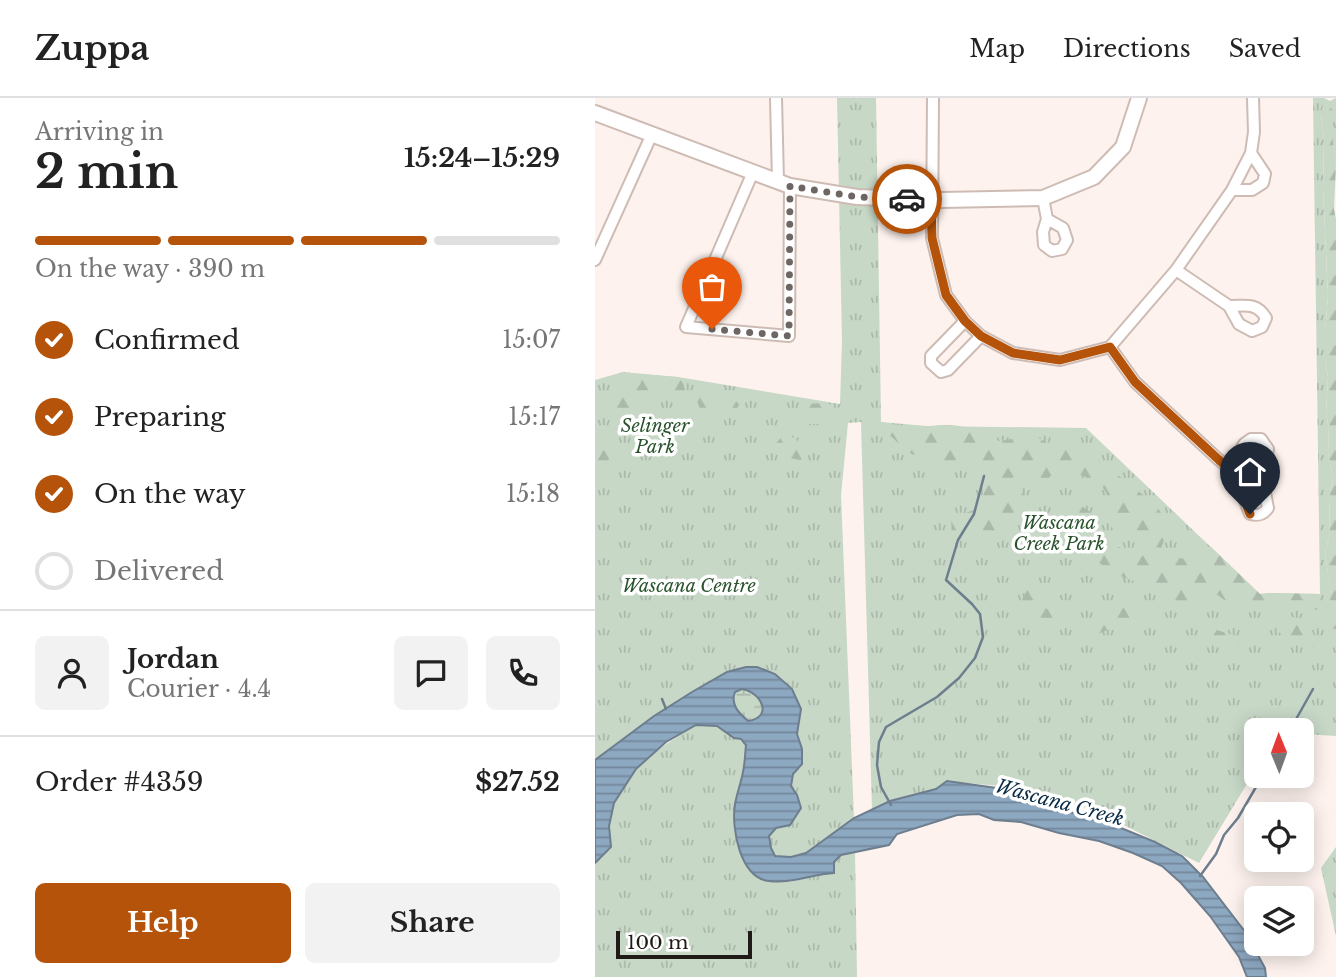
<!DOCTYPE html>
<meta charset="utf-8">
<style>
:root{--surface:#fff;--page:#f2f2f2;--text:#222;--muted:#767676;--line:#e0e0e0;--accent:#b45309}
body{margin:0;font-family:"Libre Baskerville",serif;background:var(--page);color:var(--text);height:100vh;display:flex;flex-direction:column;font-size:26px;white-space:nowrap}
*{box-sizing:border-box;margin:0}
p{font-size:23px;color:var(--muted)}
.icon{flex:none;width:38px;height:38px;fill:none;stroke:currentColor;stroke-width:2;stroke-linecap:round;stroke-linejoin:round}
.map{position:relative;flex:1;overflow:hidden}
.drawer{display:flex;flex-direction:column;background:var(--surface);width:595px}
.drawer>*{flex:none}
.needle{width:46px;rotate:359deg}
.controls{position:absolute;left:649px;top:620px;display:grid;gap:14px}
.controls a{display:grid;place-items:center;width:70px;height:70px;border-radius:10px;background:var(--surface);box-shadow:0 4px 18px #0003;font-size:35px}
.scale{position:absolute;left:21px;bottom:18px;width:136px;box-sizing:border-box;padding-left:7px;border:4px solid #211b18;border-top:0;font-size:19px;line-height:24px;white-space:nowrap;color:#211b18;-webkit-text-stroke:5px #fff;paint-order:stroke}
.pin{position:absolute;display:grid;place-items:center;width:60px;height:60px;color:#fff;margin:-72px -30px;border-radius:50% 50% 50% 0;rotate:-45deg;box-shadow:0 0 7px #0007}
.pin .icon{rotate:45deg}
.courier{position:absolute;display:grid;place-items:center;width:70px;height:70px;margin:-35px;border:5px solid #b45309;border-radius:50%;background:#fff;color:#222;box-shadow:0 2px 9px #0007}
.overview em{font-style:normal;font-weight:700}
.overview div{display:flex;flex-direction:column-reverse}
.overview{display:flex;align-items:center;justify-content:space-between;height:119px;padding:0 35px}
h1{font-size:46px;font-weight:700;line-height:52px}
.bar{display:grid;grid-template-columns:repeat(4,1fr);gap:10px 7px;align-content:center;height:84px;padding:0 35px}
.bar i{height:9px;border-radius:5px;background:var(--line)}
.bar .on{background:var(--accent)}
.bar p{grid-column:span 4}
.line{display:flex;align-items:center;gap:18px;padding:0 35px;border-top:2px solid var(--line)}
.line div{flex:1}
.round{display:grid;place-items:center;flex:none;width:74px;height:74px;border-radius:10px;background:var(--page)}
ol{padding:0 35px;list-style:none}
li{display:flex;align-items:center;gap:21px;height:77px}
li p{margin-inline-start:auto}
li .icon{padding:7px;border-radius:50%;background:var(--accent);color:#fff;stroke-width:4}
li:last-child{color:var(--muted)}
li i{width:38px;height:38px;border:4px solid var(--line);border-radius:50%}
.primary-button{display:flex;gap:14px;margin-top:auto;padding:14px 35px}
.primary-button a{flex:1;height:80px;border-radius:10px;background:var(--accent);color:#fff;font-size:28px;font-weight:700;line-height:80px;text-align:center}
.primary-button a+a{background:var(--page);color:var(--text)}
header{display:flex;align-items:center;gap:42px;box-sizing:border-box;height:98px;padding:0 35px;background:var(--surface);border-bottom:2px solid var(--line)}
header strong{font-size:33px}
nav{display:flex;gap:38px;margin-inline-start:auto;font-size:24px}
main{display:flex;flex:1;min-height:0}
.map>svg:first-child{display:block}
.grass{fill:url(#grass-tufts)}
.forest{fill:url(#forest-firs)}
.wetland{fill:url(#wetland-marsh)}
.water{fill:url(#water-rules);stroke:#6d7e8e;stroke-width:2;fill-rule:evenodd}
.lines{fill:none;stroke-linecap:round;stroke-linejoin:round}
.stream{stroke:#6d7e8e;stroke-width:2.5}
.street-casing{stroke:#cebcb4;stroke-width:14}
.secondary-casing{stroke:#cebcb4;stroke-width:18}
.street{stroke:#fff;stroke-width:10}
.secondary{stroke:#fff;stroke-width:14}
.done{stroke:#6e6663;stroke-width:7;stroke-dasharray:0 12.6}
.route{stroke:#b45309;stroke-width:9}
.labels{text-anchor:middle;stroke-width:7;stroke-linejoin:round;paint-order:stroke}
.park-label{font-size:18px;font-style:italic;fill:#2a532d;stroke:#fff}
.water-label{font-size:19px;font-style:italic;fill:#0a2c46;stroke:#fff}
</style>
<header>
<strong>Zuppa</strong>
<nav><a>Map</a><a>Directions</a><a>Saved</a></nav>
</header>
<main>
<section class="drawer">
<div class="overview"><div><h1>2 min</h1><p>Arriving in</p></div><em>15:24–15:29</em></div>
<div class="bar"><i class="on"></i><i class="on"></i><i class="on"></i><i></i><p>On the way · 390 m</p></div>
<ol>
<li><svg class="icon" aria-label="check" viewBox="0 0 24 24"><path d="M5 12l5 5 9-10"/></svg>Confirmed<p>15:07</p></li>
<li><svg class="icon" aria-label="check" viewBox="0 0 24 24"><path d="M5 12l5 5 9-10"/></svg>Preparing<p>15:17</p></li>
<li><svg class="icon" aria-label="check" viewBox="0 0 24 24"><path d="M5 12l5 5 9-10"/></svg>On the way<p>15:18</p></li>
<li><i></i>Delivered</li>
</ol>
<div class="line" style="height:126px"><a class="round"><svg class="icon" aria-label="person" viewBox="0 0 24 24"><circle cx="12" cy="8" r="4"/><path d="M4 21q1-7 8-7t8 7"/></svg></a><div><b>Jordan</b><p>Courier · 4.4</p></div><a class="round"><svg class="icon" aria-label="chat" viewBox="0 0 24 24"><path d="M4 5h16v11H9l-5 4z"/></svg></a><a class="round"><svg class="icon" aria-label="phone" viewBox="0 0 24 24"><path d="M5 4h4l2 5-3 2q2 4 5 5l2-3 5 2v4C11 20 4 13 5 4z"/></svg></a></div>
<div class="line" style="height:91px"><div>Order #4359</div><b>$27.52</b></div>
<div class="primary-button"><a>Help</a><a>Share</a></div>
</section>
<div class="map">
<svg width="741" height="879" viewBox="0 0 741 879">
<defs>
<pattern id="grass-tufts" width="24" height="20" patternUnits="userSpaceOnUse" patternTransform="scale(1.75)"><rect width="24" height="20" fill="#c7d8c7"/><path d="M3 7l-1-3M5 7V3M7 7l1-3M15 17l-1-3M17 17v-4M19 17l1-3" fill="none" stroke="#abb9aa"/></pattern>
<pattern id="forest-firs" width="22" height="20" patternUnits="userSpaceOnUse" patternTransform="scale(1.75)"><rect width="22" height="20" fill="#c7d8c7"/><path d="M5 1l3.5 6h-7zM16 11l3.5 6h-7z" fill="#abb9aa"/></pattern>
<pattern id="wetland-marsh" width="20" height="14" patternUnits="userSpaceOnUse" patternTransform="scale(1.75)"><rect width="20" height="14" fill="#c7d8c7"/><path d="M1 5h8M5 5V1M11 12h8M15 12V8" fill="none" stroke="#abb9aa"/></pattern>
<pattern id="water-rules" width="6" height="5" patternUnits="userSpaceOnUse" patternTransform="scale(1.75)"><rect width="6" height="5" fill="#8da8c1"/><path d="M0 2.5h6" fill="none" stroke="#73889c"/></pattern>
</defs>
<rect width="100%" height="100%" fill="#fdf2ed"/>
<path class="grass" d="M242,0H281L286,324L332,328L491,330L665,496L676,495L725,496L718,0H729L735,3L741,0V68L738,42V13L726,16L729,41L728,91L733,198L730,234V262L733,279L731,317L734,329L733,355L738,381L734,399L735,435L730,456L736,495L741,496V638L710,636L707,635V632L687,630L686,632H662L661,671L604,765L499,712L415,689L352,683L341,691L295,703L277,712L266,324L253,325L246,397L259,720L211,755L196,759L180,758L176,750L174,738L202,697L196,689L198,676L207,651L202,636L206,611L132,574L59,618L0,662V282L28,274L83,279L245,306L247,243Z
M101,627C107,627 114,627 120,628C125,629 148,643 151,647L148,675L139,708L195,784L225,776L239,775V764L246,757L260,753L262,879H0V765L16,748C16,741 14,734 14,727C19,680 64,649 101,627Z
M741,749V838L726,770Z"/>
<path class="forest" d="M732,5L738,13V42L741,68L739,111L741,121V531H738L734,521V506L736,496L730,456L735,435L734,399L738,381L733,355L734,329L731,317L733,279L730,262V234L733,198L728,91L729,41L726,16L728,6Z
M41,276L83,279L89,286L88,294C73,306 64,289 52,313L58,317L80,325L79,332L65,337L35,330L22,322L20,310L24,300L42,290L46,285Z
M120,297L136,299L144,306L142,312L119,314L105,311L102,303L106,298Z
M227,305L239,307V314L227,326H211L203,317L212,306Z
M286,324L301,327L308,334C318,333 326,329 335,328C344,327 359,326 368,329C376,331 383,339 392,342C419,348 433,324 458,351L475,348L492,349L499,358L557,404L565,413L574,430L566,450C539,446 507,433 502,402L514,399L506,387L489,378L472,374L458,376L450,383H433L418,379L415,384L429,386L427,394L433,406L440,410L429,423L411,426L403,438L378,436L367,443L357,437L356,421L386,409L391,386L388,375L369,359L364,360L351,370L312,354L297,339L286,335Z
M188,338H196L204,344L216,347L214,357L205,362L184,358L180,353V346Z
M0,345L19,347C19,357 10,368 0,371Z
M481,404L498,416V427L491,434L495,441L513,444L543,458L569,457L590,461L615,448L665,496L676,495L725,496L723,511L707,516L687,502L665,514L638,509L623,497L612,499L601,505L600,519L594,522L574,504L563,486C555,485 544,485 536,482C508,473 487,451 469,428L473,410Z
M434,490L442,491L443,505L452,511L476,516L478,525C456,534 409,519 434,490Z
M521,503L541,505L546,511L543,520L495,539L491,538L489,532L507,510Z
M698,519L713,523L720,540L718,550L681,533L693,520Z
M619,531L646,540L649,544C635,548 618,546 610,534Z"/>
<path class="wetland" d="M147,591C166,594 179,620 154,623C144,615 135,607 140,594Z"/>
<path class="water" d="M151,569H162L180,576L197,591L206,611L202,636L207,651V666L198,676L196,688L202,697L206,710L195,727L181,730L174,738L176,750L180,758L196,759L211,755L259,720L295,703L341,691L352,683L409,691L456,709L509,723L560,744L587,758L608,779L651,835L670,870L671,879H652L644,859L615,818L586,785L567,768L538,755L504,743L464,735L426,724L399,722L384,716L362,717L302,736L294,747L246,757L239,764V775C217,776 197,786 174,783C145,780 136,730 140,706C142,695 146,685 148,674C150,665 150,656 151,647L146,641L139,640L122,628L101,627L71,644L41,671L19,705L14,728L16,749L0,765V662L59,618L97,594L132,574ZM147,591C166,594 179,619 153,623C144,615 135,607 140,594Z"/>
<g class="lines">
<path class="stream" d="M67,601L71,611
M695,632L718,591
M296,707L286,689L282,667L284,644L291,629L342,599L364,580L380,560L388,539L385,516L377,506L351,482L363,442L379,416L389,378
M605,778L621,756L629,737L643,720L668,677"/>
<defs>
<path id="street" d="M181,0L183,83
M338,0L337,140L351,197L370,223L386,238L418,255L465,262L515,249L581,172L637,92L656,55L659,34L658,0
M158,74L91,229L194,238L195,88
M637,92H657L668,85L670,76L656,55
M448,100L452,121L448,134L449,147L457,153L467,151L472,142L468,130L452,121
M0,162L57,36
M581,172L634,208L644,226L657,233L667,229L671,220C662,204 650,208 634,208
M370,223L336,258V265L346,274L353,272L386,238
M515,249L540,284L624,362C645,377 646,394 655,416C663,418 668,417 673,410L668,384L669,371L673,351L666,341H656L649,346L635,370"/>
<path id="secondary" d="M0,15L195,88L262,99L347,102L448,100L499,79L528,49L544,0"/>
</defs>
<use href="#street" class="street-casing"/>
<use href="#secondary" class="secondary-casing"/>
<use href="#street" class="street"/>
<use href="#secondary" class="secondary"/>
</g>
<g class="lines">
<path class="done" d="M117,231L194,238L195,88L262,99L312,101"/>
<path class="route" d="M312,101L336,102L337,140L351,197L370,223L386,238L418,255L465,262L515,249L540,284L624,362C645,377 646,394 655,416"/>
</g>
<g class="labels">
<g class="park-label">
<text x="60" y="334">Selinger<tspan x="60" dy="21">Park</tspan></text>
<text x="464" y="431">Wascana<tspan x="464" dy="21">Creek Park</tspan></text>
<text x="94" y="494">Wascana Centre</text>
</g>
<g class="water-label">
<text transform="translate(465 704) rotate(15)" y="7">Wascana Creek</text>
</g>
</g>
</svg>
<div class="controls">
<a><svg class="needle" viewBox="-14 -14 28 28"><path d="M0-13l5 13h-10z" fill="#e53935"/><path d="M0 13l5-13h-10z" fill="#767676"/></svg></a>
<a><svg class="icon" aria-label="locate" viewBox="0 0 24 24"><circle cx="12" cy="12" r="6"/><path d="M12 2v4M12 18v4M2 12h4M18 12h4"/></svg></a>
<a><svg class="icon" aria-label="layers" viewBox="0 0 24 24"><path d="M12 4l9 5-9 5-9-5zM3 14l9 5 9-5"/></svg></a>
</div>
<div class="scale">100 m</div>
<div class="pin" style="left:117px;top:231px;background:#ea580c"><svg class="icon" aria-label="bag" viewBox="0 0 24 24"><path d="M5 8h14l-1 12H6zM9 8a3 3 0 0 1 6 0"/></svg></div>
<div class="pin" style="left:655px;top:416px;background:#1f2937"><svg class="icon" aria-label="home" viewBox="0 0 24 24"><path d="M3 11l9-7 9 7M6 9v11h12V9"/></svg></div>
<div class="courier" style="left:312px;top:101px"><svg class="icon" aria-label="car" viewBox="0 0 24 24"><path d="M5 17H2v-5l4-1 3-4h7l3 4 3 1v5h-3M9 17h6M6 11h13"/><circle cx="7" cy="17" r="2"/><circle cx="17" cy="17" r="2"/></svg></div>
</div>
</main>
